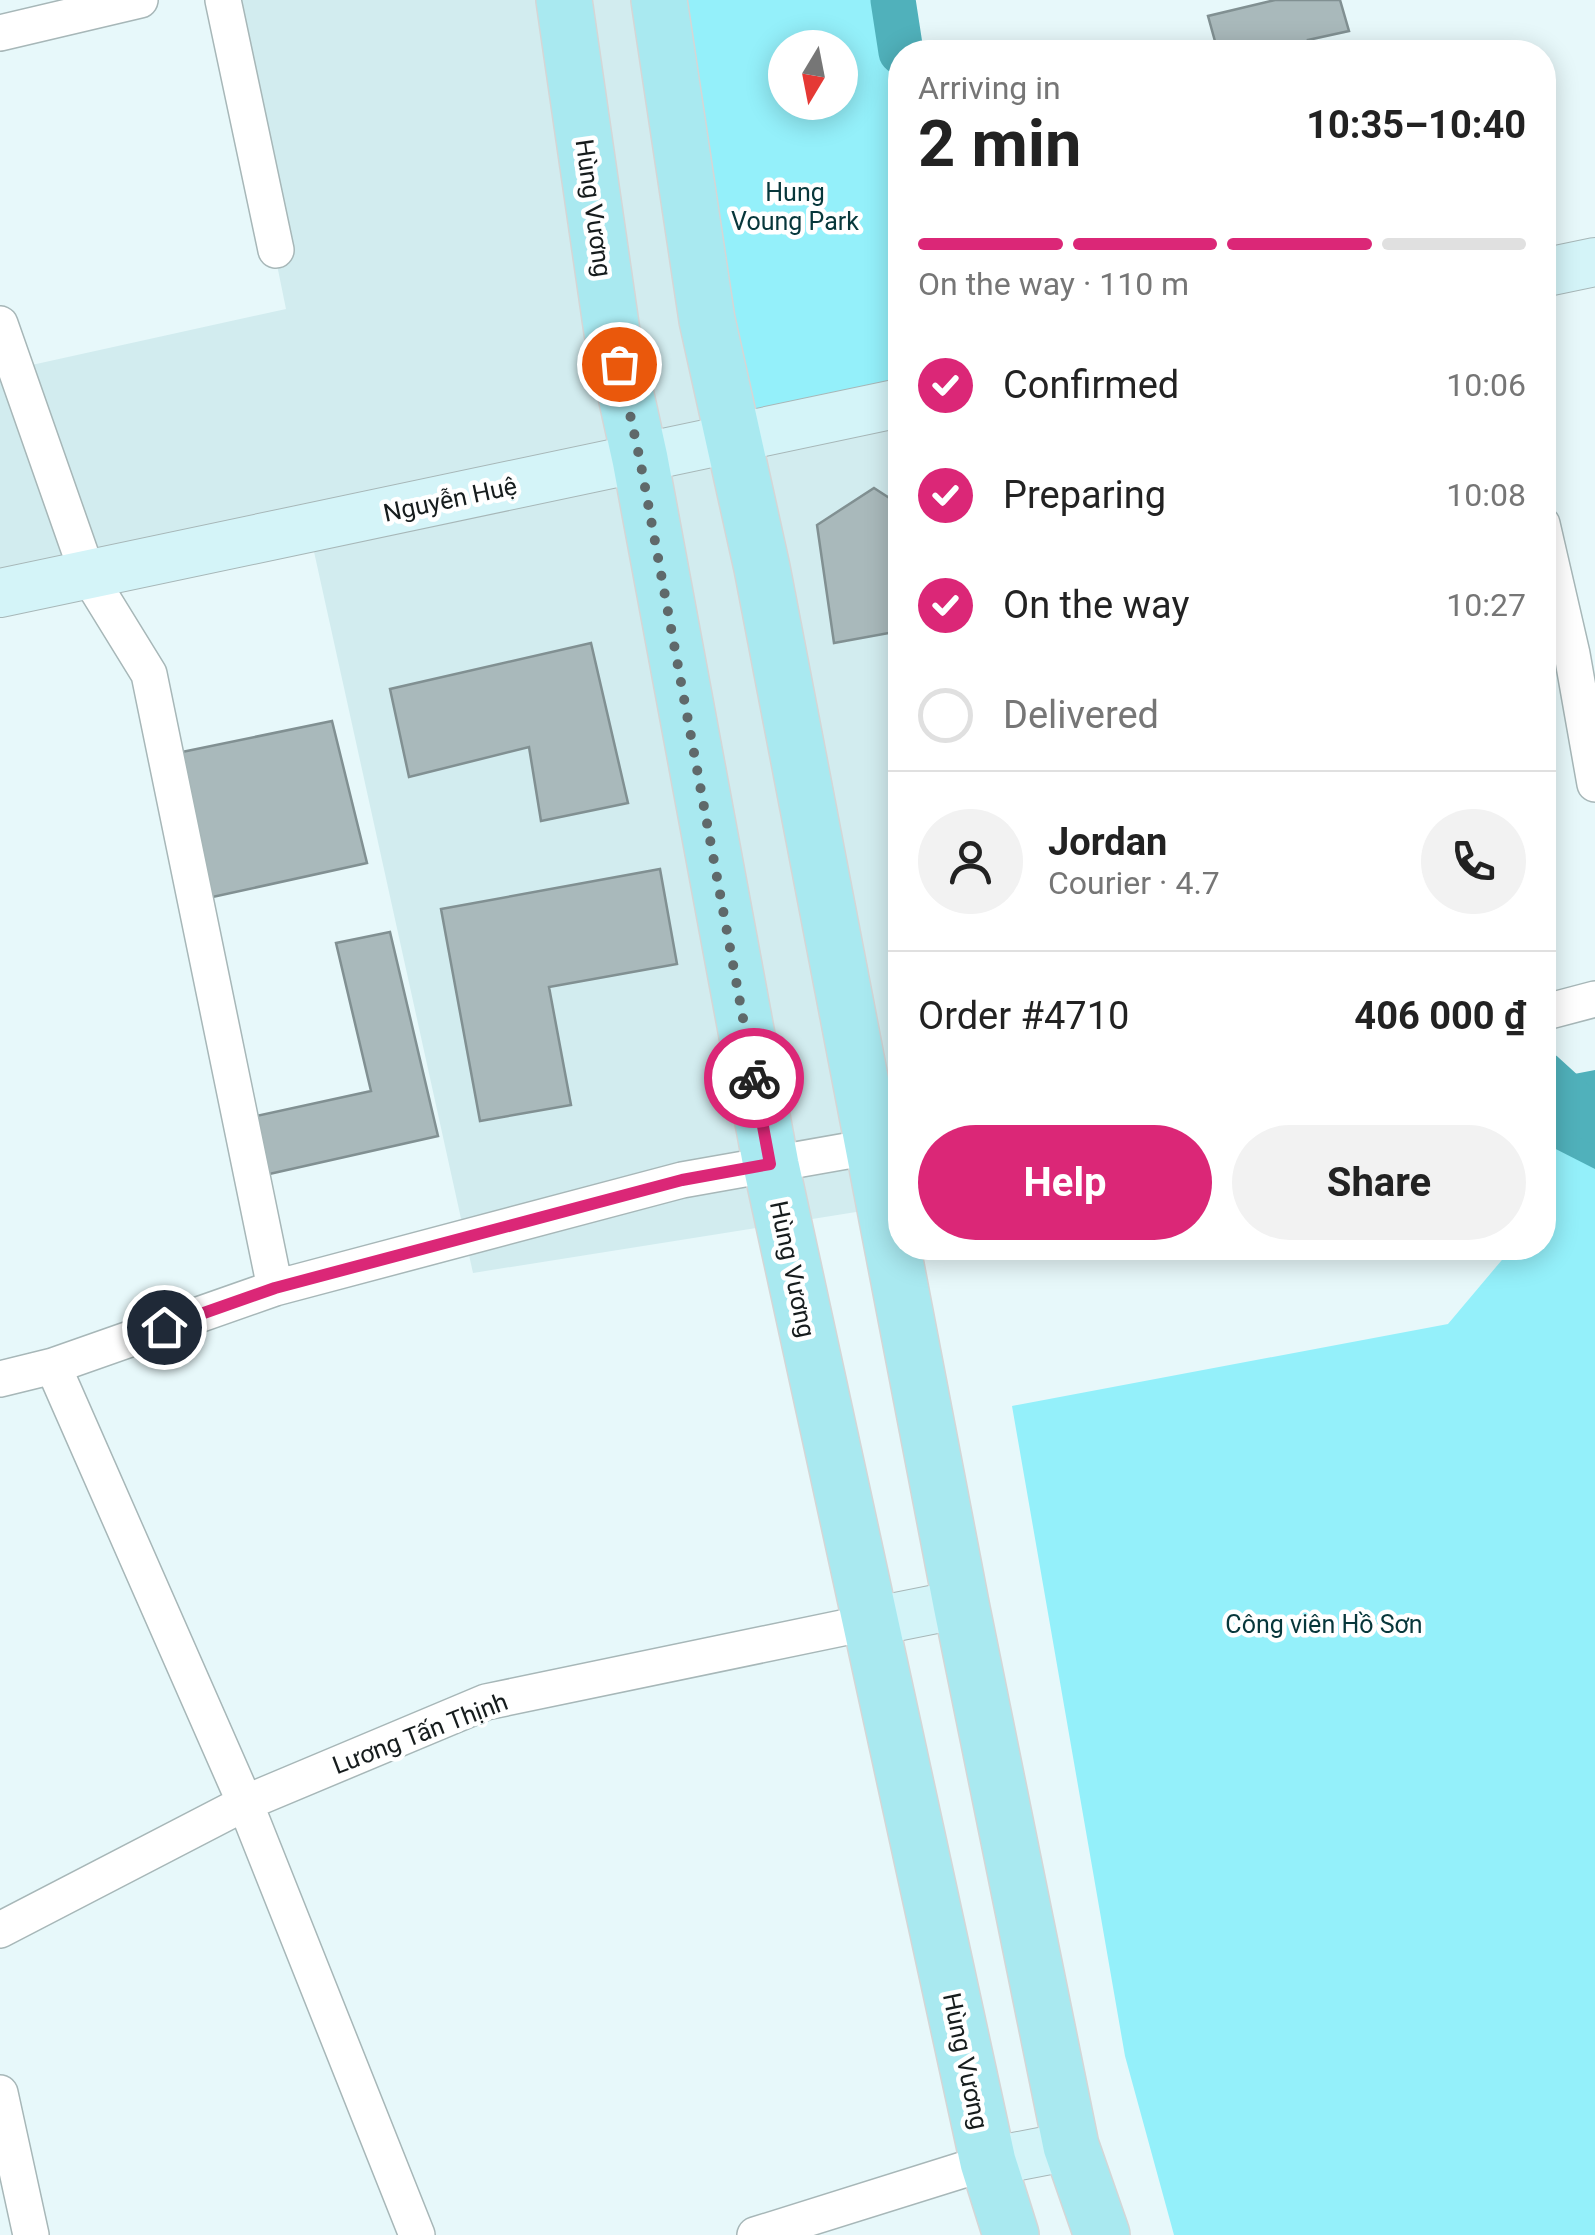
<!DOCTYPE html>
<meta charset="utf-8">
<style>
:root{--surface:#fff;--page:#f2f2f2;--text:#222;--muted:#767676;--line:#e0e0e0;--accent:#db2777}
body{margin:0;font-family:Roboto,sans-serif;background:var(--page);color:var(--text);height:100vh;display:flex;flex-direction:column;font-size:38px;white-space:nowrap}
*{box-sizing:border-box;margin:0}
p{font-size:32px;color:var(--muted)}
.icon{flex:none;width:55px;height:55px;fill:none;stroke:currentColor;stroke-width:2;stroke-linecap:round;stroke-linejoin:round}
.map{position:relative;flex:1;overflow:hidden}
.details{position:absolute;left:888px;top:40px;width:668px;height:1220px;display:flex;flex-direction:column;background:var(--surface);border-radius:40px;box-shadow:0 5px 25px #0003}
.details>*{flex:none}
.needle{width:65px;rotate:190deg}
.fabs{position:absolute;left:768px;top:30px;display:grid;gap:20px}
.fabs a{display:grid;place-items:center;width:90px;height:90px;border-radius:50%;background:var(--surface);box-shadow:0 5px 25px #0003;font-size:50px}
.pin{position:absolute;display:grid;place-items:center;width:85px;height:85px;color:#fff;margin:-42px;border:5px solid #fff;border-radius:50%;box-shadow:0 2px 10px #0007}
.courier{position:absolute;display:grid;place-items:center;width:100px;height:100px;margin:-50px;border:8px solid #db2777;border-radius:50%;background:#fff;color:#222;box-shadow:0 2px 12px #0007}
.headline em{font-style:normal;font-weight:700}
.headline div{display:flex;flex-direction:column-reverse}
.headline{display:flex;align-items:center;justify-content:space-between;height:170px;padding:0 30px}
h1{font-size:65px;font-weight:700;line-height:75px}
.bar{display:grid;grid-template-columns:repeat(4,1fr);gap:15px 10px;align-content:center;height:120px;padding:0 30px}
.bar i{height:12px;border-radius:8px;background:var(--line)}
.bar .selected{background:var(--accent)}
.bar p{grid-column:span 4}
.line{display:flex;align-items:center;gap:25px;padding:0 30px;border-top:2px solid var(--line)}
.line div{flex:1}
.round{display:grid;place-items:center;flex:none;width:105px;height:105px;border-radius:52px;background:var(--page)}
ol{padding:0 30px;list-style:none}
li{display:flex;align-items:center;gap:30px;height:110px}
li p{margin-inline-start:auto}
li .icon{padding:10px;border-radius:50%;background:var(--accent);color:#fff;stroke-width:4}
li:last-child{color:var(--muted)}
li i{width:55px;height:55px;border:5px solid var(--line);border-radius:50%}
.button{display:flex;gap:20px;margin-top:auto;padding:20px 30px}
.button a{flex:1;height:115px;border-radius:60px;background:var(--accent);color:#fff;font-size:40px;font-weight:700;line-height:115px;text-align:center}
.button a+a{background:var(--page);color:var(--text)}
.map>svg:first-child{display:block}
.built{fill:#d2ecef}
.green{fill:#94f0fa;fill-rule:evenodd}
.water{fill:#50b1bb}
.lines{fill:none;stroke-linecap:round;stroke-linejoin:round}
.canal{stroke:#50b1bb;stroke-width:45}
.building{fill:#a9b9bb;stroke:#819092;stroke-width:2.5}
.minor-casing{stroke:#a7b7b8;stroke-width:38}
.secondary-casing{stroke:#a7b7b8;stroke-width:50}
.primary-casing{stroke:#d5d6d6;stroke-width:58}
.minor{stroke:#fff;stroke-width:35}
.secondary{stroke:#d4f4f8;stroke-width:48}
.primary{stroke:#a9e9f0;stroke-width:55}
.done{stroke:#5f696a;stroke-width:10;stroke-dasharray:0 18}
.route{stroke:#db2777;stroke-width:12}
.labels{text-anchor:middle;stroke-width:9;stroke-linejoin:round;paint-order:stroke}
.park-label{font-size:25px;fill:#07373b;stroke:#fff}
.street-label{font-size:25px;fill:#161c1d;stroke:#fff}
</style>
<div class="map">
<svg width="1595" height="2235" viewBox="0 0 1595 2235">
<rect width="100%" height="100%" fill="#e7f8fa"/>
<path class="built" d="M223,0H659L900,403V1205L473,1273L309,529L0,593V372L286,309Z"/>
<path class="green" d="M659,0H893L901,52L900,402L736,437ZM785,48H840V102H785Z
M1595,1108V2235H1174L1125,2056L1012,1406L1448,1324L1512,1248H1542L1543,1118Z"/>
<path class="water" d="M1595,1070V1169L1542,1142L1543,1080Z"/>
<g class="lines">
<path class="canal" d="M893,0L901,52
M1542,1073L1595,1121"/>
</g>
<path class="building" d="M1275,0H1340L1349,31L1308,40L1311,52H1244L1242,46L1218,52L1208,16Z
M874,488L900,505V631L834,643L817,525Z
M591,643L628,803L541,821L529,747L409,777L390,689Z
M332,721L367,863L208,898L182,752Z
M660,869L677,964L549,987L571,1105L480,1121L441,909Z
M390,932L438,1136L256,1177L243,1119L371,1091L336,943Z"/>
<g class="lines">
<defs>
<path id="minor" d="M223,0L276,250
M0,33L140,0
M0,324L88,575L149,674L275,1288
M1542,524L1572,654L1595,784
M1542,1013L1595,999
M53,1366L245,1803L417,2235
M0,1379L53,1366L275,1288L682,1180L892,1143
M0,1930L245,1803L486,1702L871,1622
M0,2093L31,2235
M755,2235L988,2162"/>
<path id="secondary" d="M1542,273L1595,262
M0,593L900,403
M871,1622L961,1604
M988,2162L1071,2146"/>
<path id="primary" d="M564,0L612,332L640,459L771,1165L988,2162L1011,2235
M659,0L707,320L762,568L961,1604L1071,2146L1102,2235"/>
</defs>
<use href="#minor" class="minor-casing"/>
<use href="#secondary" class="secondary-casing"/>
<use href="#primary" class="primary-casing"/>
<use href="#minor" class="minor"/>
<use href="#secondary" class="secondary"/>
<use href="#primary" class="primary"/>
</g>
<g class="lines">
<path class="done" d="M619,364L640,460L754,1078"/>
<path class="route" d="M164,1327L275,1288L682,1180L770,1164L754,1078"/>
</g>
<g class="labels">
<g class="park-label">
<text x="795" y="201">Hung<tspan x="795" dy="29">Voung Park</tspan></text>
<text x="1324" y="1633">Công viên Hồ Sơn</text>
</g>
<g class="street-label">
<text transform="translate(594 208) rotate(82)" y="9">Hùng Vương</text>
<text transform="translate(450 499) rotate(-12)" y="9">Nguyễn Huệ</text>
<text transform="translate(793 1269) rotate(78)" y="9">Hùng Vương</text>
<text transform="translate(420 1733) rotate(-21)" y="9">Lương Tấn Thịnh</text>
<text transform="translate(966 2061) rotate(78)" y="9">Hùng Vương</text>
</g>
</g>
</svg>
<div class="fabs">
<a><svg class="needle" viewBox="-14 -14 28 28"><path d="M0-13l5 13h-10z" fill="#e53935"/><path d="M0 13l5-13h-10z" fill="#767676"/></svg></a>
</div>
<div class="pin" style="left:619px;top:364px;background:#ea580c"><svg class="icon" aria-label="bag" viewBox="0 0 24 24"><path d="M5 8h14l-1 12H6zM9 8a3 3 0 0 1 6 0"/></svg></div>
<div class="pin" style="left:164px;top:1327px;background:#1f2937"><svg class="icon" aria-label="home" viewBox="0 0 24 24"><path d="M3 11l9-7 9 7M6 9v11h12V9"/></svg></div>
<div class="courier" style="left:754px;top:1078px"><svg class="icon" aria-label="bike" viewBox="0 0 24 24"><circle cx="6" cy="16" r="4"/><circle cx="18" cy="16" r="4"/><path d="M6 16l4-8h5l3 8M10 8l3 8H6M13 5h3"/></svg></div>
<section class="details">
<div class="headline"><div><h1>2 min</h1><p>Arriving in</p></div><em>10:35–10:40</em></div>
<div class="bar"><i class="selected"></i><i class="selected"></i><i class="selected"></i><i></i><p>On the way · 110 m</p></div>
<ol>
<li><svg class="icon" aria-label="check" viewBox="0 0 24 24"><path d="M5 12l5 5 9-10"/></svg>Confirmed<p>10:06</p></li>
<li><svg class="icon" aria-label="check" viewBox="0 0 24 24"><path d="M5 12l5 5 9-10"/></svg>Preparing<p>10:08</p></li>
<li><svg class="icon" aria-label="check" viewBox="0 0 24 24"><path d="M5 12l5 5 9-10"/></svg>On the way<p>10:27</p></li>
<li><i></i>Delivered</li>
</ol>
<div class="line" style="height:180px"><a class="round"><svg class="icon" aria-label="person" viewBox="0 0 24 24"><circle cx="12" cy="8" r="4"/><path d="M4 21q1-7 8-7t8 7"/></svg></a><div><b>Jordan</b><p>Courier · 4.7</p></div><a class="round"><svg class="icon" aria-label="phone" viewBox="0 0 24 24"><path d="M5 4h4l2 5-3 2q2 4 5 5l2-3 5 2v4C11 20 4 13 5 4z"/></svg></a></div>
<div class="line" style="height:130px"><div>Order #4710</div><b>406 000 ₫</b></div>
<div class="button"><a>Help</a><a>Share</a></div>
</section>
</div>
